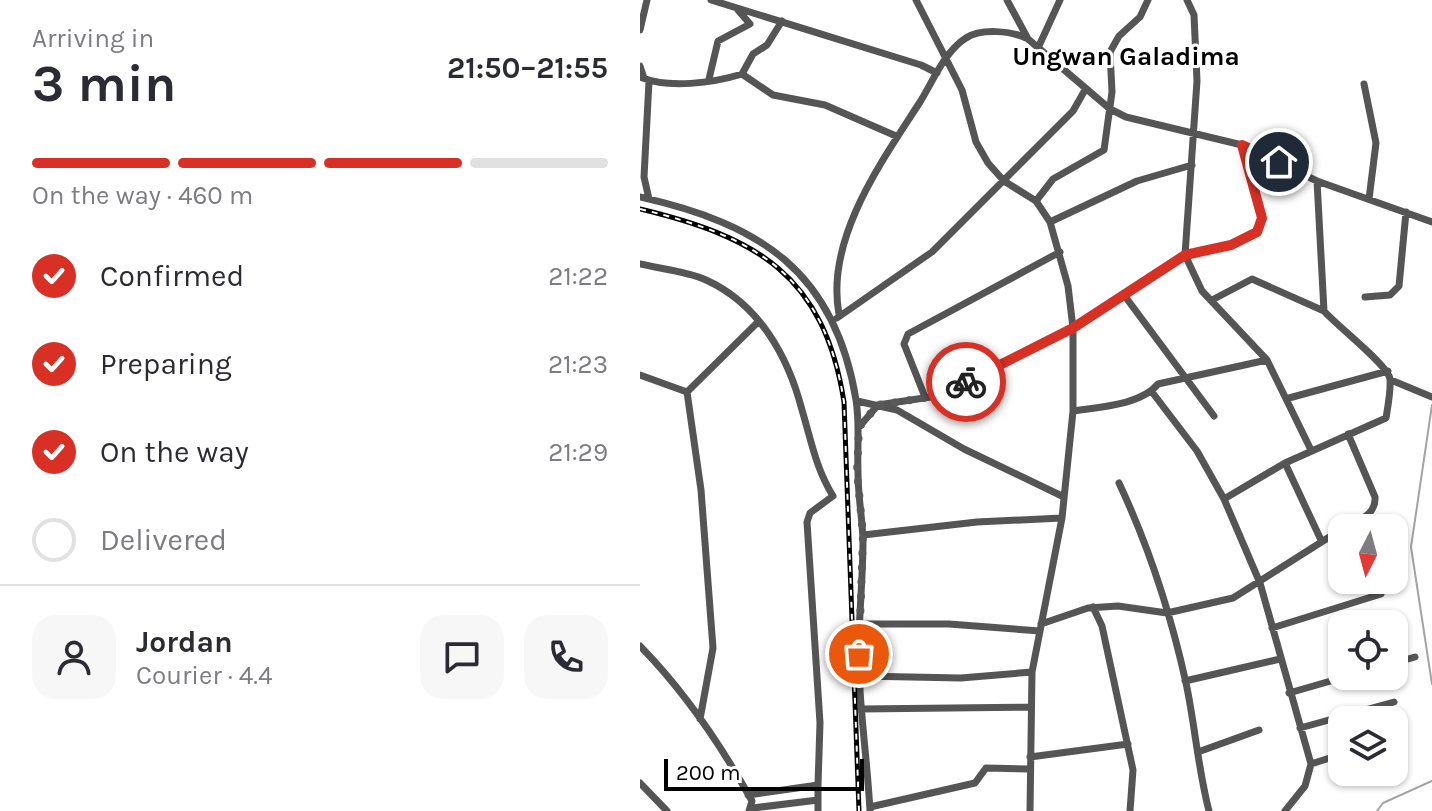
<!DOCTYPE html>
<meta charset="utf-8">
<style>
:root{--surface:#fff;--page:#f7f7f7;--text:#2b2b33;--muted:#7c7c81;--line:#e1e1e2;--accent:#d93025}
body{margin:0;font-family:Karla,sans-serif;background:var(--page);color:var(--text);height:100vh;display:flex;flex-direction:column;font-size:30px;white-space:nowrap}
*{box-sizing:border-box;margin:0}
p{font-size:26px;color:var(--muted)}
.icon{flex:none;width:44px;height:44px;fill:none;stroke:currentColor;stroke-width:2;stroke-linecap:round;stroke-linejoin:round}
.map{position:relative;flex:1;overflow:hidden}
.details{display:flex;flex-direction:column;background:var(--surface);width:640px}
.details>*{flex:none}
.needle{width:52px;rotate:186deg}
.buttons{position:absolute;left:688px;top:514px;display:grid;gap:16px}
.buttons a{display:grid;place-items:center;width:80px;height:80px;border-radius:16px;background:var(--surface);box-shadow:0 2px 6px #0004;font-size:40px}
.scale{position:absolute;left:24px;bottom:20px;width:200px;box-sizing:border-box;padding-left:8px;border:4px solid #000;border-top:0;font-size:22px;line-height:28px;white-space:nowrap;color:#000;-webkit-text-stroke:6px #fff;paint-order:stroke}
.pin{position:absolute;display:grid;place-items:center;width:68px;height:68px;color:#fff;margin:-34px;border:4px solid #fff;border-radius:50%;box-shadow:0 2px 8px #0007}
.courier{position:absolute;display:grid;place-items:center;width:80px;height:80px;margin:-40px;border:6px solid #d93025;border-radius:50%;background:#fff;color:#222;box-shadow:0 2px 10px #0007}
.summary em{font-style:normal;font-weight:700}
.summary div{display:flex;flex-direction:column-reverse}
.summary{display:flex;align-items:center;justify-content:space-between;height:136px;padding:0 32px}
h1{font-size:52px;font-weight:700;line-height:60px}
.bar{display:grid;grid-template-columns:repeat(4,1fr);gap:12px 8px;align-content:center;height:96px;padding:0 32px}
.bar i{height:10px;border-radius:6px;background:var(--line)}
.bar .selected{background:var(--accent)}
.bar p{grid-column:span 4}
.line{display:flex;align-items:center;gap:20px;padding:0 32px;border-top:2px solid var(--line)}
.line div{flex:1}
.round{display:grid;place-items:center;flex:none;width:84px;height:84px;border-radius:24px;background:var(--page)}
ol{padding:0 32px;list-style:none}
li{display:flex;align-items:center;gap:24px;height:88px}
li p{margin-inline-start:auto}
li .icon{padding:8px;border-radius:50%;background:var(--accent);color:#fff;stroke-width:4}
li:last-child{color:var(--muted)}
li i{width:44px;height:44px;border:4px solid var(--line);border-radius:50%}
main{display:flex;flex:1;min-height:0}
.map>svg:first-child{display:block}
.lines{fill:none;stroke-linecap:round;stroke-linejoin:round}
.stream{stroke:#a3a3a3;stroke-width:2}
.minor{stroke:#555;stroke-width:7}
.rail-casing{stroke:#000;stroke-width:5}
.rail{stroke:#fff;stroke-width:2;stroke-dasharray:6;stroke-linecap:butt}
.done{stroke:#595959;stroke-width:8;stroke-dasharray:0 14.4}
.route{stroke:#d93025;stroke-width:10}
.labels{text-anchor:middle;stroke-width:6;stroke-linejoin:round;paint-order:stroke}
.quarter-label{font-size:26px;font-weight:bold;fill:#000;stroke:#fff}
</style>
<main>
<section class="details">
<div class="summary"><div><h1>3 min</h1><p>Arriving in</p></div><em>21:50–21:55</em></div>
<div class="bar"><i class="selected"></i><i class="selected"></i><i class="selected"></i><i></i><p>On the way · 460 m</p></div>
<ol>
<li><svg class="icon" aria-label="check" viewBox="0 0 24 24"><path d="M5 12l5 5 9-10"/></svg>Confirmed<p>21:22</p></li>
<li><svg class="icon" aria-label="check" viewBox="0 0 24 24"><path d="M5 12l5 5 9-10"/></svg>Preparing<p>21:23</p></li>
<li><svg class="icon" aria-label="check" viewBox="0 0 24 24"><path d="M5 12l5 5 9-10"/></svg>On the way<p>21:29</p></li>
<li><i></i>Delivered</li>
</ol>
<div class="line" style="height:144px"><a class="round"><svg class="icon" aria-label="person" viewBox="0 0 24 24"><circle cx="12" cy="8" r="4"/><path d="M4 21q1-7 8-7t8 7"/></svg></a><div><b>Jordan</b><p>Courier · 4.4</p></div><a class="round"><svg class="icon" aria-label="chat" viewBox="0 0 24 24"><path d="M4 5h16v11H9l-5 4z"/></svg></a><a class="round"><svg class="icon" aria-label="phone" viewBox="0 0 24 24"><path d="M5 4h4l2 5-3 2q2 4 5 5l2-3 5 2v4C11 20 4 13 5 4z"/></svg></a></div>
</section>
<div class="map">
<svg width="792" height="811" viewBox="0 0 792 811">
<rect width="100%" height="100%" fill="#fff"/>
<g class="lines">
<path class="stream" d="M792,405L771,547L792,684
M737,811L743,803L792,781"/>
<path class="minor" d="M71,0L281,65L297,73
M276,0L322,90L336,142L348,163L364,181L396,201L410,222L428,286L433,328V411L422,518L392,672L390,811
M367,0L388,39L470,109L486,117L602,145L677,181L792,222
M547,0L554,15L557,81L545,255L562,291L627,360L671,450
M0,30L7,0
M398,48L420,0
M0,66L4,78
M102,74L133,95L185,105L256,136
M0,77C28,89 73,83 102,74L113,54L127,45L142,21
M69,79L78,41L110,24L98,10
M9,81L4,177L9,199
M724,84L736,143L729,199
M0,197C120,224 195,271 216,400C220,425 217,448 218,473C218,495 222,517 223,539C223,572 220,604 219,636C217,695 227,753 230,811
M396,201L413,179L464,150L472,92L470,52L479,36L500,17L508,0
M410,222L497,181L552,165
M0,264C21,269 47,271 66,280C119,304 148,356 162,410C171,440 176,469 193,496L170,513L167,522L180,723L178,785L108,795
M484,295L574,416
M725,297L750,295L759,286L766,212
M572,300L612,279L684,311
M199,314C185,239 242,161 280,102C293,81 305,51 326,38C341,28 371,31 386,38
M197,318L292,252L433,111L445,90
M0,375L47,392
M751,380L792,397
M47,392L61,490L73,648L60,719
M47,392L119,321
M512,392L557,451L584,499L620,583L671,764L665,786L645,811
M285,397L264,344L268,334L420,252
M649,398L748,371
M217,401L257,410L324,449L424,497
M433,411C459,407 501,405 518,384L627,360
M219,427L238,405L297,396L433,328L545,255L591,245L617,232L622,218L602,145
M645,463L681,540
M479,483C508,545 531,615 546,683C555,725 558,769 569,811
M584,499L645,463L746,418C748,406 751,390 750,379C749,366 697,326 684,311L677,181
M703,528C718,520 736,516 735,497L708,434
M223,535L337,522L422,518
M453,607L462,626L493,770L490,811
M221,624H309L400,631
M401,624L448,608L478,606L527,613L593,598L702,529
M632,628L741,594
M0,646C44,691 81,745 112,801L109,811
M754,663L775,657
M220,676L321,678L392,672
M545,681L640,659
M649,693L708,676
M221,709L390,707
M660,728L754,702
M558,752L619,730
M390,757L488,744
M671,764L702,754
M0,783L27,811
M178,785V811
M230,807L335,783L346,768L390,769
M113,808L178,800"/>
<defs>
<path id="rail" d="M0,209C117,237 184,275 204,402L219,811"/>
</defs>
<use href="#rail" class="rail-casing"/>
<use href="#rail" class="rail"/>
</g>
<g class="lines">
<path class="done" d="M219,654L223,535L217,471L219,427L238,405L297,396L326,382"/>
<path class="route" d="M326,382L433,328L545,255L591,245L617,232L622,218L602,145L639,162"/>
</g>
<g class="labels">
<g class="quarter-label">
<text x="486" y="65">Ungwan Galadima</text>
</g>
</g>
</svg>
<div class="buttons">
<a><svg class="needle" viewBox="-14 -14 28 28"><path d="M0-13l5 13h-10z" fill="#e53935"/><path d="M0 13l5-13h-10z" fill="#7c7c81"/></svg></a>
<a><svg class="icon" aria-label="locate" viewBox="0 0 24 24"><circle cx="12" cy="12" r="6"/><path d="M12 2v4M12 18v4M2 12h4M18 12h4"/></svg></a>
<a><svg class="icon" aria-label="layers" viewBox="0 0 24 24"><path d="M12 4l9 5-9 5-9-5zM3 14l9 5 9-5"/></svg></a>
</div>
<div class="scale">200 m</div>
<div class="pin" style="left:219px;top:654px;background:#ea580c"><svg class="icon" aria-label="bag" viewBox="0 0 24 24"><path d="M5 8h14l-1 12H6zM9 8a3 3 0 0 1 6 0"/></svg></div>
<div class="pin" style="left:639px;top:162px;background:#1f2937"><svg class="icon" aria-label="home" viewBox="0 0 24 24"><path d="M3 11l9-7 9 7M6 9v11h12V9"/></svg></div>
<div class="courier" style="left:326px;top:382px"><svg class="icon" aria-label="bike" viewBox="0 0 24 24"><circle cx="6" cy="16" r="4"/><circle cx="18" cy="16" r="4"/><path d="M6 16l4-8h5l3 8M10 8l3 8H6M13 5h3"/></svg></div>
</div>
</main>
